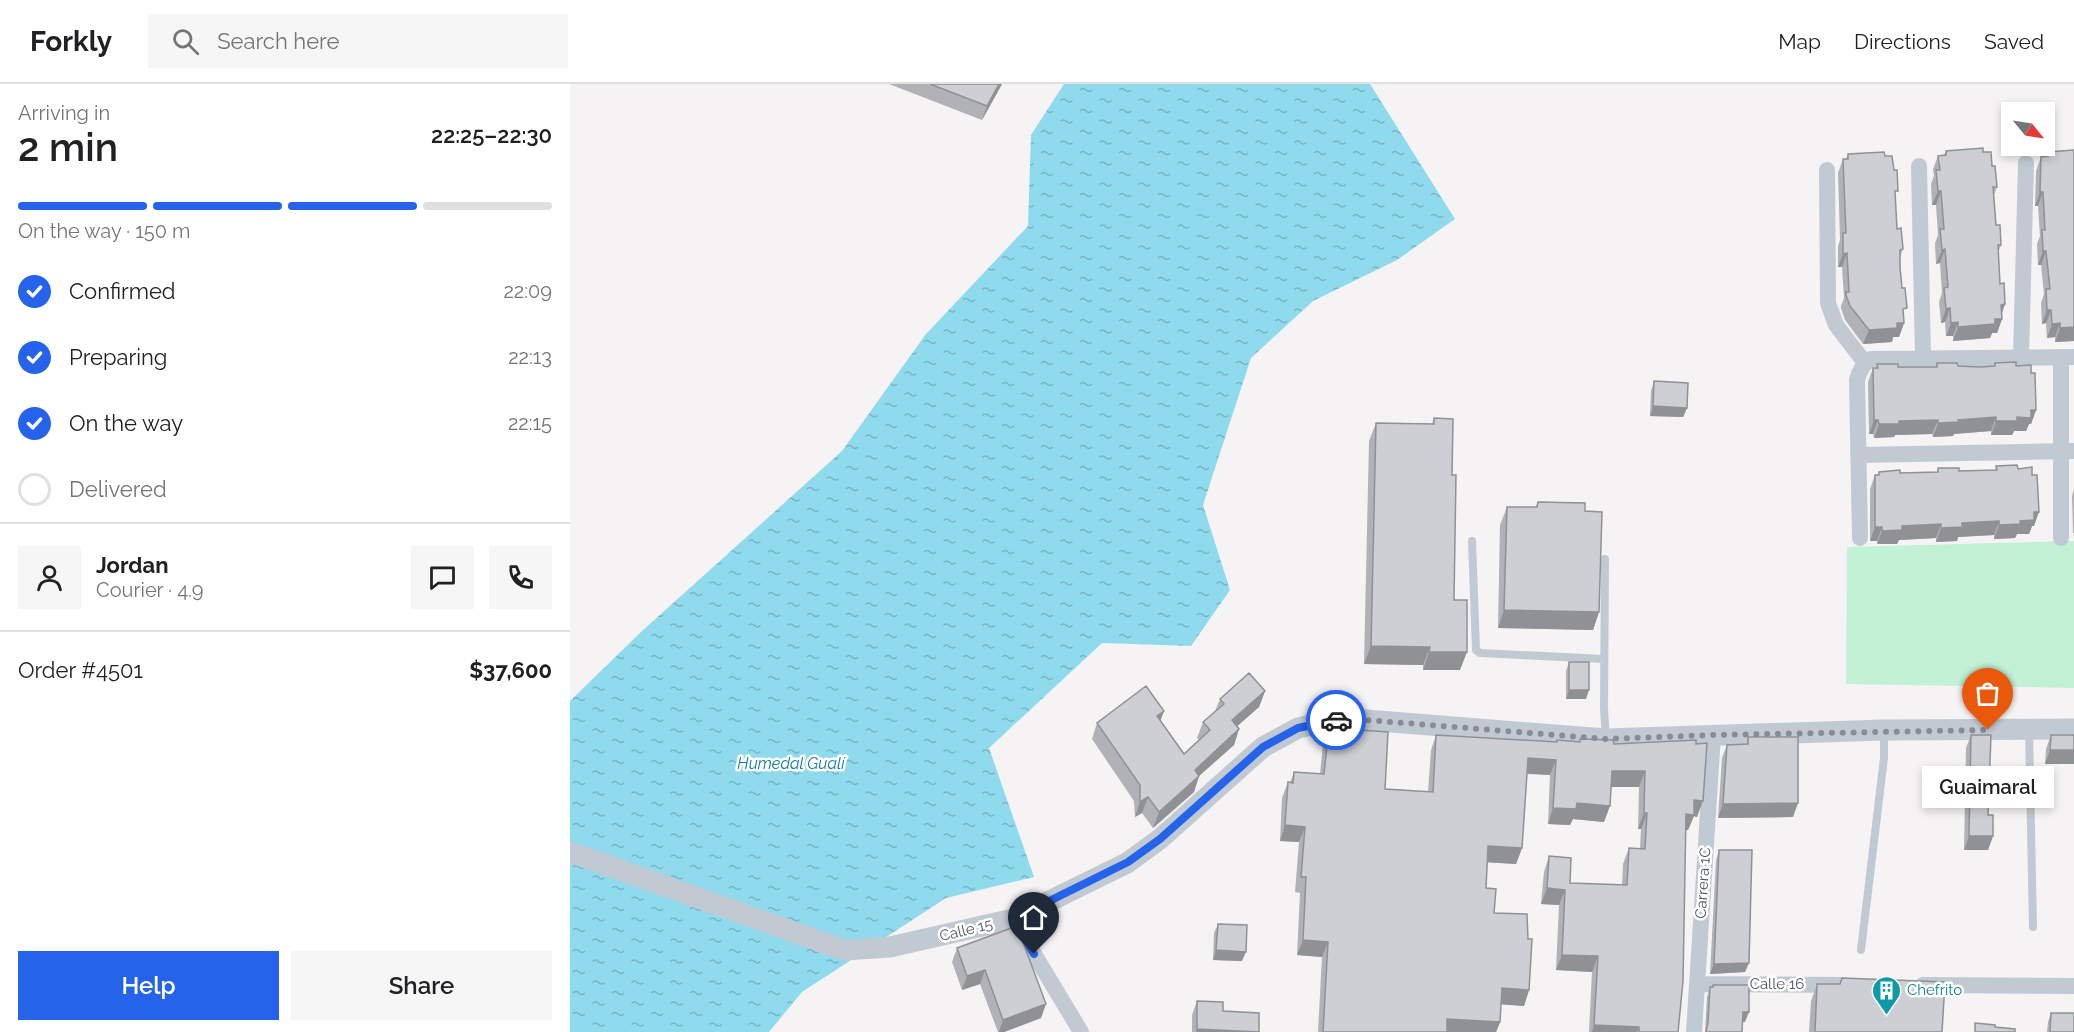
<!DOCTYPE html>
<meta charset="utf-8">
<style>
:root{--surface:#fff;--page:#f6f6f6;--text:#202124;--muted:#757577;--line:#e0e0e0;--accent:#2563eb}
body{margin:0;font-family:Raleway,sans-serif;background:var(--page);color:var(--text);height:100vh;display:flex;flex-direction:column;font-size:22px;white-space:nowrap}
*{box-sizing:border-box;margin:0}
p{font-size:20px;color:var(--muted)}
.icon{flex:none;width:33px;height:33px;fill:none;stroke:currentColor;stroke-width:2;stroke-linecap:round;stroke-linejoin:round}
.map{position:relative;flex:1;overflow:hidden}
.drawer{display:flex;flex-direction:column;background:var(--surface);width:570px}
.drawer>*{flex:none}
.needle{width:39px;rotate:120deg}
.tools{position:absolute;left:1431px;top:18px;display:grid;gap:12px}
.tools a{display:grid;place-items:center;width:54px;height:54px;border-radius:0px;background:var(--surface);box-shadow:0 3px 9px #0003;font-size:30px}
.pin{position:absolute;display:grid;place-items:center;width:51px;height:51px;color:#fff;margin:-62px -26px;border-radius:50% 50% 50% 0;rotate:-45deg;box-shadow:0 0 6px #0007}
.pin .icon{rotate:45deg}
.courier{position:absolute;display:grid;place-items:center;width:60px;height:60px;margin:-30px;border:4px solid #2563eb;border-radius:50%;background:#fff;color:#222;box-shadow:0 2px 8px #0007}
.bubble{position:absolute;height:42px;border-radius:0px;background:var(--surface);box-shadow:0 3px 9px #0003;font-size:20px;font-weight:600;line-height:42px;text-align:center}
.head em{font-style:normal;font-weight:600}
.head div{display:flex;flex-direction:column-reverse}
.head{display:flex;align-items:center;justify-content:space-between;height:102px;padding:0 18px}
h1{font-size:39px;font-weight:600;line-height:45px}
.bar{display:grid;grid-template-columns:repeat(4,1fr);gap:9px 6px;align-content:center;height:72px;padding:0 18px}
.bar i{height:8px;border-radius:4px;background:var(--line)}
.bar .on{background:var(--accent)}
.bar p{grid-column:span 4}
.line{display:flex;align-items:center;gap:15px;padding:0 18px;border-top:2px solid var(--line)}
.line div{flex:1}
.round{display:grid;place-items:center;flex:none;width:63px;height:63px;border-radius:0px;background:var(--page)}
ol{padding:0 18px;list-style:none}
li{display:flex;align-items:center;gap:18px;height:66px}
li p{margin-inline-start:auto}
li .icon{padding:6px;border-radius:50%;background:var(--accent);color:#fff;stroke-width:4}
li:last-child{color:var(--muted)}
li i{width:33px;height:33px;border:3px solid var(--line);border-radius:50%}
.cta{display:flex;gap:12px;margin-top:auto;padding:12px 18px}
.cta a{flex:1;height:69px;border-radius:0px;background:var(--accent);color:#fff;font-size:24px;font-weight:600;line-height:69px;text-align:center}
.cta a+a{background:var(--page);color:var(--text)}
header{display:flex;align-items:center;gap:36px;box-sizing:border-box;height:84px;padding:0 30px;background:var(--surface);border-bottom:2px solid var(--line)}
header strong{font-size:28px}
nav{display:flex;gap:33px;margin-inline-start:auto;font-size:21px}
.search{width:420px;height:54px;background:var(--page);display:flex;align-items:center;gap:15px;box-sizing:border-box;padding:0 21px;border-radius:0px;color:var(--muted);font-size:22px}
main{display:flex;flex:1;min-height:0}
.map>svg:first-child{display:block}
.park{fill:#c3f1d5}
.water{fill:url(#water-ripples)}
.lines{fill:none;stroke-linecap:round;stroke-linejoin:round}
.service{stroke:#c1cad2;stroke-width:8}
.minor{stroke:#c1cad2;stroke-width:16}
.tertiary{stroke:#c1cad2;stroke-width:21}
.wall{fill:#b0b2b7}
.shaded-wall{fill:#909195}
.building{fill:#cdcfd5;stroke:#909195;stroke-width:1.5}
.done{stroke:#868d94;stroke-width:6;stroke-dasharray:0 10.8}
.route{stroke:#2563eb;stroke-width:8}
.labels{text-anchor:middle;stroke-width:5;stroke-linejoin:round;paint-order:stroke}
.street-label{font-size:15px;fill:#4a5661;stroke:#fff}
.culture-label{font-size:15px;fill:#0d838f;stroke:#fff;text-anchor:start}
.water-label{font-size:16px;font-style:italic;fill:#0c7c9b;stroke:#fff}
</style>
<header>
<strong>Forkly</strong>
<div class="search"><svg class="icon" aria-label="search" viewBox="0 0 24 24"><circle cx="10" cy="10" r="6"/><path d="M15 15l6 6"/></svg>Search here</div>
<nav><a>Map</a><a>Directions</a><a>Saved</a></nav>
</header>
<main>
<section class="drawer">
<div class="head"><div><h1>2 min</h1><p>Arriving in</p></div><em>22:25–22:30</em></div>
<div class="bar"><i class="on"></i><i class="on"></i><i class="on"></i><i></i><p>On the way · 150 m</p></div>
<ol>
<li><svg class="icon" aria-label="check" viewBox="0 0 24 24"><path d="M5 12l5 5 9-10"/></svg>Confirmed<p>22:09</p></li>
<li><svg class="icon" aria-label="check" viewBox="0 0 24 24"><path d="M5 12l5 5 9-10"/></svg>Preparing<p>22:13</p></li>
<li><svg class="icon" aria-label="check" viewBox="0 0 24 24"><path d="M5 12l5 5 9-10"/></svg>On the way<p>22:15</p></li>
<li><i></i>Delivered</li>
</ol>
<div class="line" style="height:108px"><a class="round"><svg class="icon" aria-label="person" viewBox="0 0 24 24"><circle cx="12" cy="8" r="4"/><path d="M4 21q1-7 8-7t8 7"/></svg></a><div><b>Jordan</b><p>Courier · 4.9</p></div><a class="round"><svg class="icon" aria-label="chat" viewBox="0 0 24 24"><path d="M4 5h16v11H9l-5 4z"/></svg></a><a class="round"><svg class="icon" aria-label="phone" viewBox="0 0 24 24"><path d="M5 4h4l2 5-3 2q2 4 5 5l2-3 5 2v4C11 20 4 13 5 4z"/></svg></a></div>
<div class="line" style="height:78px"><div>Order #4501</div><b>$37,600</b></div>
<div class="cta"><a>Help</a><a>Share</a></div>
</section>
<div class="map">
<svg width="1504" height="948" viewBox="0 0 1504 948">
<defs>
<pattern id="water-ripples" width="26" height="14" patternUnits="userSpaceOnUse" patternTransform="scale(1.5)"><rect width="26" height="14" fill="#90daee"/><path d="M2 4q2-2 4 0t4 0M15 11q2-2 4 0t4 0" fill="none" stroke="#78b4c4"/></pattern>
</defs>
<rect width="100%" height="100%" fill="#f5f3f3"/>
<path class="park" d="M1504,457V604L1276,600L1277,463Z"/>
<path class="water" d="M494,0H800L885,135L827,176L743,217L681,274L633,421L660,506L621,562L532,559L419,664L464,793L376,814L232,908L199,948H0V617L72,547L272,367L356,250L458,142L461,51Z"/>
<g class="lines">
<path class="service" d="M902,457L906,566L910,569L1034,575
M1035,475L1034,624L1036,655
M1459,646L1463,843
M1291,866L1314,674V647"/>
<path class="minor" d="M1349,82L1353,274
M1257,86L1258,219L1266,241L1295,279
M1451,273L1456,79
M1288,371L1504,367
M1290,454L1287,296C1289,287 1293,280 1301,275L1504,273
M1491,454V273
M443,835L511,948
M1127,900L1270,901
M1353,901L1504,902
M1124,948L1143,651"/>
<path class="tertiary" d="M0,768L274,866L320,863L443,835L557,779L590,755L693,663L728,644L762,636H796L1036,655L1314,646L1504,645"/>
</g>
<path class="wall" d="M319,0H432L412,36Z
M1504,66V257L1485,258V253L1477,254L1476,239L1472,240L1471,219L1474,210L1471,181H1468L1467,160L1470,152L1468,122H1465L1466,87L1471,73H1476L1478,68Z
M1376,67L1413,68L1422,82L1427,103L1424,111L1426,141L1431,161L1428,169L1430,200L1435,220L1432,229V235L1427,249H1422L1420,254L1383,257V252H1376L1375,238L1371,239L1369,218L1372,209L1370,179L1366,180L1365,159L1368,151L1366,121H1362L1361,100L1364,92L1363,85L1368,72L1374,71Z
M1278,70L1315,72L1325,116L1327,145L1333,165L1330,173L1334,239L1329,253H1323L1322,258L1293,260L1275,236L1271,224V222L1274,214L1272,183H1268V162L1270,156L1268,89L1273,75H1276Z
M1367,279L1388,282L1410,283L1424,282L1425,279L1446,282L1461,289L1466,326L1461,340H1459L1456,347H1444L1442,351H1421V347L1384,350L1383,352L1363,353L1362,350L1325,351L1324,353L1304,354L1303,350H1299L1298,298L1303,284H1306L1307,280L1328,283H1365Z
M1084,297L1117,324L1113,333L1080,332L1081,307Z
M864,334L882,391L884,516L890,586H853V581L794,580L799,357L806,339L862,340Z
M1426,382L1448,385L1464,442H1462L1459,450H1447L1445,454L1424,455V451L1388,453L1387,457L1366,458V454L1329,456L1327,460H1307V457H1300V405L1305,391H1308L1309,388L1330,389L1367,388L1368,384L1389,387L1425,386Z
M1504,405V449H1503L1502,412Z
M968,418L1015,427L1029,528L1023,546L928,544L930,441L937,423H966Z
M999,578L1016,615H996V587Z
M695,607L689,623L667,642L669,645L664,661L629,692L624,708L583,744L572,729L565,733L564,717L522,655L527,639L594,627L590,637L614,670L629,656L627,654L633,638L645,627L650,615Z
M759,644L815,705L858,708L861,666L866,651L986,658L987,656L1009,657L1010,655L1044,660L1127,733L1124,732L1118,746H1116L1108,948H1019L1022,888L986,886L989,821L971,820L974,788L979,772L1000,799L1052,801L1053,780L1059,764L1070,765L1071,745H1068L1069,703H1041L1034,738L1003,735L1000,741L978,740L980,691L957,690L952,764L946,780L917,778L916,804L924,829L959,906L954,922L931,920L930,938L926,948H748L752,873L727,871L730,809L725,808L729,758L710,757L712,714L718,698L720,699L724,688L750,690L753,660Z
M1401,651L1423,752L1418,766H1394L1396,664Z
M1481,651H1504L1475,680L1476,665Z
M1178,653L1223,733L1148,734L1152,674L1157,661L1176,660Z
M1149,766L1175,888L1140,890L1146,776Z
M648,840L672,877L643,876L644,849Z
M447,842L471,934L434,948H428L410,900L392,906L382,878L387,864Z
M1247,900L1372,948H1239L1241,917Z
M1143,901L1175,938H1173L1172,948H1135L1137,913L1140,903H1142Z
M627,917L653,927L689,948H622V931Z
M1481,929L1504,948H1477L1478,938Z"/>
<path class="shaded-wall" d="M429,0H432L412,36L417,22Z
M1368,107H1371L1366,121H1362Z
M1470,108H1473L1468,122H1465Z
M1375,165L1370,179L1366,180L1372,166Z
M1473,167H1476L1471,181H1468Z
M1277,169L1272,183H1268L1273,170Z
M1435,220L1430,234L1431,221Z
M1380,224L1375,238L1371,239L1376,225Z
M1477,226H1481L1476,239L1472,240Z
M1425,235H1432L1427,249H1422L1420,254L1383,257L1388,243Z
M1388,238L1383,252H1376L1381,239Z
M1327,239H1334L1329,253H1323L1322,258L1293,260L1299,246Z
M1490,239L1485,253L1477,254L1482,240Z
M1504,243V257L1485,258L1490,244Z
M1083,322L1117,324L1113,333L1080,332Z
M1461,326H1466L1461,340H1459L1456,347H1444L1442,351H1421L1426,337L1447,333Z
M1426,333L1421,347L1384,350L1383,352L1363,353L1368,339L1388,336Z
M1304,336H1308L1303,350H1299Z
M1368,336L1362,350L1325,351L1324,353L1304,354L1309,340L1329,337Z
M1464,428H1469L1464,442H1462L1459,450H1447L1445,454L1424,455L1429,441L1450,437Z
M1429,437L1424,451L1388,453L1387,457L1366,458L1371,444L1392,439Z
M1371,440L1366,454L1329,456L1327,460H1307L1312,447L1332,442Z
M1305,443H1312L1307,457H1300Z
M934,526L1029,528L1023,546L928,544Z
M801,562L860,563L853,581L794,580Z
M859,568H897L890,586H853Z
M999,606H1019L1016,615H996Z
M695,607L689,623L656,652L662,636Z
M594,627L588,643L587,632Z
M669,645L664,661L621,699L629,692L624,708L583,744L589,728L625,686Z
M1480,666H1504V680H1475Z
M958,674L986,676L980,691L952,689Z
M1042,687H1075L1069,703H1036Z
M578,713L572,729L565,733L570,718Z
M1124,716L1133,717L1127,733L1124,732L1118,746H1111L1116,730Z
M1007,719L1040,722L1034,738L1003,735L1000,741L978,740L983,724Z
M1228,719L1223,733L1148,734L1153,720Z
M1074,729H1077L1071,745H1068Z
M715,741L735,743L729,758L710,757Z
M1399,752H1423L1418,766H1394Z
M918,762L952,764L946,780L912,778Z
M977,804L995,806L989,821L971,820Z
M733,856L758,858L752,873L727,871Z
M646,866L676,868L672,877L643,876Z
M992,871L1028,872L1022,888L986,886Z
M1179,879L1175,888L1140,890L1144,880Z
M415,886L410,900L392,906L397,892Z
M932,904L959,906L954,922L926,920Z
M476,920L471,934L434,948H429L433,936Z
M1173,928H1179L1175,938H1170Z
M877,935L930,938L926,948H873Z
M1024,941L1069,943L1067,948H1022Z
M627,945L686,948H626Z"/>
<path class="building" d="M360,0H429L417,22Z
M1413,64V68H1421L1422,82H1425L1427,103H1423L1426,141H1430L1431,161H1428L1429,181L1430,200L1434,199L1435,220L1431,221L1432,235H1425V240L1388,243V238L1381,239L1380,224L1376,225L1374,204L1378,203L1375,165L1372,166L1370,145H1374L1371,107H1368L1366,86H1370L1368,72L1376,71V67Z
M1504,66V243L1490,244V239L1482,240L1481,226H1477L1476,205H1480L1476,167H1473L1472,146H1475L1473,108H1470L1471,73L1478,72V68Z
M1314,68L1315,72H1322L1324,86H1327L1328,107H1325L1327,145L1331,144L1333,165L1330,166V184L1332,204H1335L1337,224L1333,225L1334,239H1327V244L1299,246L1280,222L1276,211V208H1279L1277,169L1273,170V149H1276L1273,75H1278V70Z
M1446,278V282L1461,281V289H1465L1466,326H1461V334L1447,333V337H1426V333L1388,336L1389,338L1368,339V336L1329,337V340H1309L1308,336H1304L1303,284H1308L1307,280H1328V283H1367V279H1387L1388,282L1410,283L1425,282V279Z
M1084,297L1118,299L1117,324L1083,322Z
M864,334L883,335L882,391H886L884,516H897V568H859L860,563L801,562L806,339L864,340Z
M1447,381L1448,385L1462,383V391H1467L1469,428H1464V436L1450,437V440L1429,441V437L1392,439V443L1371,444V440L1332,442V446L1312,447V443H1305V391H1309V388L1330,386V389L1368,388V384H1389V387L1427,386L1426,382Z
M968,418L1015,419V427L1032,428L1029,528L934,526L937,423H967Z
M999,578H1019V606H999Z
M679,589L695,607L662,636L669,645L625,686L629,692L589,728L578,713L570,718V701L527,639L576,602L594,627L587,632L614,670L640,646L633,638L654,620L650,615Z
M759,644L818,648L815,705L863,708L866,651L987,658V656L1010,658V655L1043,656L1044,660L1126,656V660L1137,659L1133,717L1124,716V731L1116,730L1113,897L1108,948H1069V943L1024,941L1028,872L992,871L995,806L977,804L979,772L1001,774L1000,799L1057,801L1059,764L1075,765L1077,729H1074L1075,687H1042L1040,722L1007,719L1006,725L983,724L986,676L958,674L952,764L918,762L916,804L926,805L924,829L957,830L958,855H962L959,906L932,904L930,938L877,935V948H753L758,858L733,856L736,793H731L735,743L715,741L718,698L723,699L724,688L754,690Z
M1401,651H1421L1418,731H1423V752H1399Z
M1481,651H1504V666H1480Z
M1178,653H1228V719L1153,720L1157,661L1178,660Z
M1149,766H1182L1179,879L1144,880Z
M648,840L677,841L676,868L646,866Z
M447,842L476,920L433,936L415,886L397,892L387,864Z
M1272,894L1375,898L1372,948H1245L1247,900H1270Z
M1143,901H1179V928H1173L1172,948H1136L1138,939L1140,903H1143Z
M627,917L653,918V927L689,929V948L627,945Z
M1481,929H1504V948H1480Z
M1405,939L1425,941V943L1445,945V948H1405Z"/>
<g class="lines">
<path class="done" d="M766,636H796L1036,655L1143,651L1418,646"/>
<path class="route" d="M464,870L443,835L558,778L590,755L693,663L728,644L766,636"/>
</g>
<defs>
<symbol id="building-pin" viewBox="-11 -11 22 30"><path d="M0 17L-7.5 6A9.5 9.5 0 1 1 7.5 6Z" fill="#0f9aa8" stroke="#fff"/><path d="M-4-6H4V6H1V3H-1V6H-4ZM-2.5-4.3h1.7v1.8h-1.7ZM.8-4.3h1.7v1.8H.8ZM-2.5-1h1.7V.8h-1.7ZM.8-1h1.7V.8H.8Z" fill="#fff"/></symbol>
</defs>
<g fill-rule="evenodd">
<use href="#building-pin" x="1300" y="890" width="33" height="45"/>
</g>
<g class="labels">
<g class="street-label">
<text transform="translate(1133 799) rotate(-86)" y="5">Carrera 1C</text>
<text transform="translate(396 846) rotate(-14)" y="5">Calle 15</text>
<text x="1207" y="905">Calle 16</text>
</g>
<g class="culture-label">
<text x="1337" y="911">Chefrito</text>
</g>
<g class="water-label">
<text x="221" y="685">Humedal Gualí</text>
</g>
</g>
</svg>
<div class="tools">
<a><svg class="needle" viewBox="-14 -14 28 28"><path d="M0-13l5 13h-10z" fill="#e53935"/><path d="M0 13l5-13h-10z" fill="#757577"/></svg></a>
</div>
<div class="pin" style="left:1418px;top:646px;background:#ea580c"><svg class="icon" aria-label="bag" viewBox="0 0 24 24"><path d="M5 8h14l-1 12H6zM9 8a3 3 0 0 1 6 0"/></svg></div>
<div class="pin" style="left:464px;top:870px;background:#1f2937"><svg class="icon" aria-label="home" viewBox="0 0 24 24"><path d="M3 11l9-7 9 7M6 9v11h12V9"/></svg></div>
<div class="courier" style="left:766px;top:636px"><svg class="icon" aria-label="car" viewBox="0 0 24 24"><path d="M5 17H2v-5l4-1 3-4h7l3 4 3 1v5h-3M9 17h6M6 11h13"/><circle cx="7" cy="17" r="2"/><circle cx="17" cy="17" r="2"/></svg></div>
<div class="bubble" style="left:1352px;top:682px;width:132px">Guaimaral</div>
</div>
</main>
